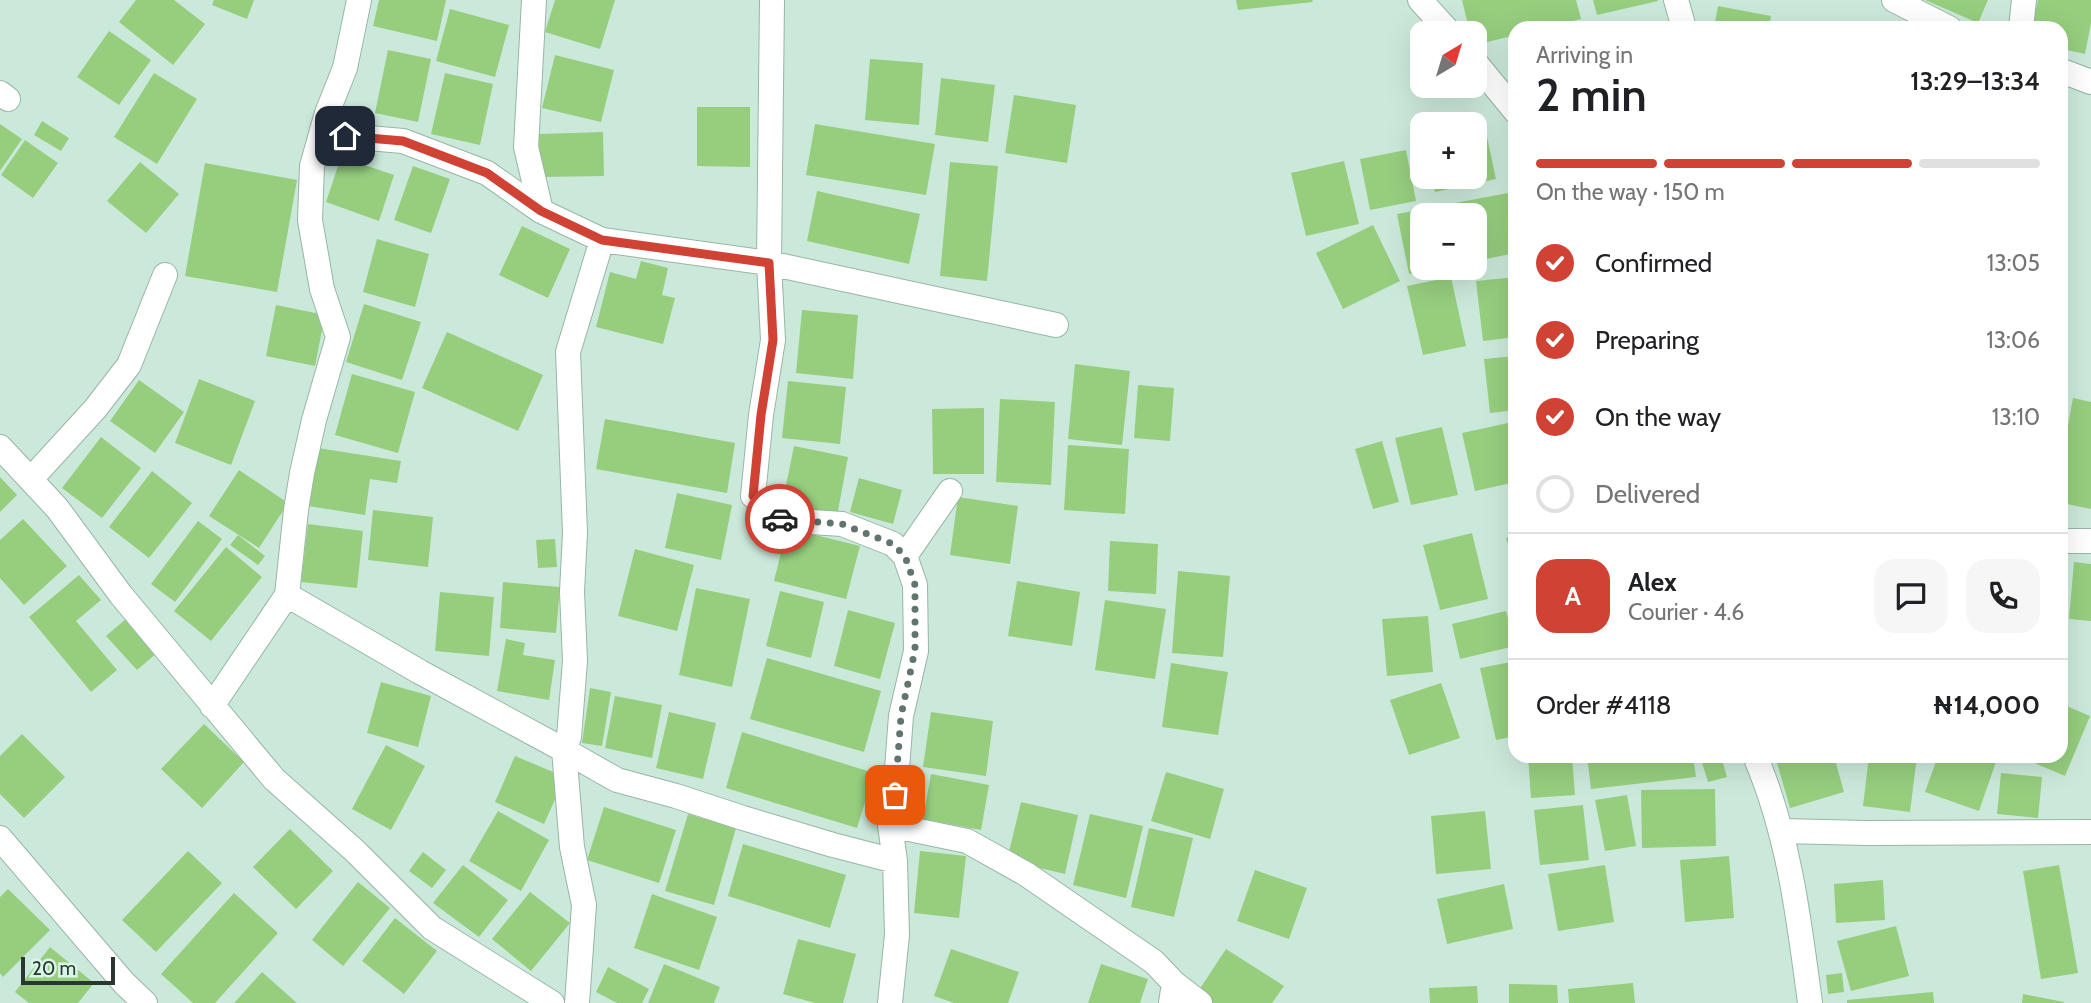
<!DOCTYPE html>
<meta charset="utf-8">
<style>
:root{--surface:#fff;--page:#f6f6f6;--text:#202124;--muted:#757577;--line:#e0e0e0;--accent:#cf4234}
body{margin:0;font-family:Cabin,sans-serif;background:var(--page);color:var(--text);height:100vh;display:flex;flex-direction:column;font-size:26px;white-space:nowrap}
*{box-sizing:border-box;margin:0}
p{font-size:23px;color:var(--muted)}
.icon{flex:none;width:38px;height:38px;fill:none;stroke:currentColor;stroke-width:2;stroke-linecap:round;stroke-linejoin:round}
.map{position:relative;flex:1;overflow:hidden}
.sheet{position:absolute;left:1508px;top:21px;width:560px;height:742px;display:flex;flex-direction:column;background:var(--surface);border-radius:21px;box-shadow:0 7px 28px #0002}
.sheet>*{flex:none}
.needle{width:46px;rotate:38deg}
.fabs{position:absolute;left:1410px;top:21px;display:grid;gap:14px}
.fabs a{display:grid;place-items:center;width:77px;height:77px;border-radius:14px;background:var(--surface);box-shadow:0 7px 28px #0002;font-size:35px}
.scale{position:absolute;left:21px;bottom:18px;width:94px;box-sizing:border-box;padding-left:7px;border:4px solid #2a3630;border-top:0;font-size:19px;line-height:24px;white-space:nowrap;color:#2a3630;-webkit-text-stroke:5px #d8f6e7;paint-order:stroke}
.pin{position:absolute;display:grid;place-items:center;width:60px;height:60px;color:#fff;margin:-30px;border-radius:14px;box-shadow:0 4px 10px #0006}
.courier{position:absolute;display:grid;place-items:center;width:70px;height:70px;margin:-35px;border:5px solid #cf4234;border-radius:50%;background:#fff;color:#222;box-shadow:0 2px 9px #0007}
.head em{font-style:normal;font-weight:600}
.head div{display:flex;flex-direction:column-reverse}
.head{display:flex;align-items:center;justify-content:space-between;height:119px;padding:0 28px}
h1{font-size:46px;font-weight:600;line-height:52px}
.bar{display:grid;grid-template-columns:repeat(4,1fr);gap:10px 7px;align-content:center;height:84px;padding:0 28px}
.bar i{height:9px;border-radius:5px;background:var(--line)}
.bar .active{background:var(--accent)}
.bar p{grid-column:span 4}
.line{display:flex;align-items:center;gap:18px;padding:0 28px;border-top:2px solid var(--line)}
.line div{flex:1}
.round{display:grid;place-items:center;flex:none;width:74px;height:74px;border-radius:21px;background:var(--page)}
ol{padding:0 28px;list-style:none}
li{display:flex;align-items:center;gap:21px;height:77px}
li p{margin-inline-start:auto}
li .icon{padding:7px;border-radius:50%;background:var(--accent);color:#fff;stroke-width:4}
li:last-child{color:var(--muted)}
li i{width:38px;height:38px;border:4px solid var(--line);border-radius:50%}
.map>svg:first-child{display:block}
.building{fill:#96ce7e}
.lines{fill:none;stroke-linecap:round;stroke-linejoin:round}
.minor-casing{stroke:#98b5a6;stroke-width:26}
.minor{stroke:#fff;stroke-width:24}
.done{stroke:#62756c;stroke-width:7;stroke-dasharray:0 12.6}
.route{stroke:#cf4234;stroke-width:9}
</style>
<div class="map">
<svg width="2091" height="1003" viewBox="0 0 2091 1003">
<rect width="100%" height="100%" fill="#cbe9da"/>
<path class="building" d="M136,0H174L205,24L173,65L119,22Z
M214,0H254L247,19L212,5Z
M379,0H446L437,41L373,26Z
M555,0H615L600,49L545,32Z
M1236,0H1312L1313,2L1238,10Z
M1462,0H1576L1581,19L1543,28H1516V35L1475,45V33H1470Z
M1593,0H1658V1L1597,15Z
M1925,0H1988L1978,23Z
M2038,0H2091V23L2085,54L2062,49V28H2032Z
M1718,6L1771,16L1769,28H1714Z
M450,9L509,25L495,77L436,61Z
M109,31L151,60L119,105L77,77Z
M388,50L431,59L418,122L375,113Z
M555,55L614,70L601,122L542,108Z
M870,59L923,63L919,125L865,120Z
M154,73L197,99L157,164L114,137Z
M445,73L493,84L480,145L431,134Z
M941,78L995,85L988,142L935,135Z
M1014,95L1076,105L1067,163L1005,153Z
M697,107H750V167L697,166Z
M1483,118L1496,179L1435,192L1432,177H1475V124L1457,123Z
M42,121L69,138L61,151L34,135Z
M0,124L22,139L0,171Z
M815,124L935,144L926,195L806,175Z
M603,132L604,176L540,177L539,134Z
M25,140L58,163L33,198L1,175Z
M1406,150L1416,201L1370,210L1360,159Z
M341,157L394,175L379,221L326,202Z
M1344,161L1359,224L1306,236L1291,173Z
M140,162L179,194L146,233L107,201Z
M950,162L998,166L987,281L940,276Z
M205,163L297,180L277,292L185,276Z
M413,166L450,179L431,233L394,220Z
M817,191L920,214L909,264L807,241Z
M1508,193L1516,230V253L1475,261V215H1423V268L1434,269L1409,274L1397,214Z
M1373,225L1400,281L1343,309L1316,253Z
M522,226L570,249L548,298L499,275Z
M377,239L429,254L415,307L363,292Z
M641,261L668,268L662,295L675,298L663,344L596,327L610,272L636,279Z
M1451,277L1466,346L1423,355L1407,286Z
M1516,277V337L1483,341L1476,281Z
M364,304L421,322L402,380L346,362Z
M276,305L325,315L315,366L266,356Z
M802,310L858,315L853,379L796,373Z
M447,332L543,375L518,431L422,388Z
M1516,356V410L1490,413L1484,359Z
M1075,364L1130,371L1122,445L1068,439Z
M352,374L415,392L398,453L335,435Z
M199,379L255,401L231,465L175,443Z
M139,380L184,412L155,453L110,421Z
M788,381L846,387L840,444L782,438Z
M1138,385L1174,388L1170,441L1134,438Z
M2073,398L2091,402V509L2062,503V457Z
M1000,399L1055,402L1051,485L996,482Z
M984,408V474H933L932,409Z
M605,419L735,443L727,493L596,469Z
M1508,423L1516,458V482L1475,491L1462,433Z
M1442,427L1458,495L1411,505L1395,438Z
M101,437L141,468L102,518L62,488Z
M1382,441L1399,502L1373,509L1355,449Z
M1068,445L1129,449L1125,514L1064,510Z
M794,446L848,457L837,516L782,505Z
M318,448L401,461L397,483L370,479L365,515L308,506Z
M239,470L288,503L259,548L209,516Z
M152,471L192,503L149,558L109,527Z
M0,477L17,495L0,512Z
M859,478L902,490L893,524L850,512Z
M677,493L732,505L721,560L665,548Z
M958,497L1018,506L1010,564L950,555Z
M373,510L433,517L428,567L368,560Z
M23,519L67,566L24,605L0,578V540Z
M198,521L222,539L175,602L151,584Z
M308,524L363,531L357,588L301,582Z
M787,528L860,546L846,599L774,581Z
M1472,533L1488,599L1440,610L1423,545Z
M238,535L265,556L258,565L230,545Z
M1516,535V566H1515L1506,538Z
M555,539L557,567L538,568L536,540Z
M1110,541L1158,544L1156,594L1108,591Z
M226,547L262,577L211,641L174,611Z
M635,549L694,565L677,631L618,616Z
M2074,562L2091,564V621L2069,619Z
M1178,571L1230,576L1223,657L1172,653Z
M79,575L101,600L76,621L117,670L91,692L29,617Z
M1017,581L1080,592L1072,646L1008,636Z
M503,582L560,587L556,633L500,628Z
M696,588L750,599L732,687L679,675Z
M780,591L824,602L811,658L766,646Z
M440,592L494,597L489,656L435,651Z
M1105,600L1166,609L1155,679L1095,670Z
M848,610L895,623L880,679L834,666Z
M1506,611L1515,646L1460,659L1452,624Z
M1428,616L1433,672L1387,676L1382,619Z
M127,618L157,653L137,670L106,636Z
M506,639L525,643L523,655L555,660L549,700L497,691Z
M767,658L881,691L864,752L750,719Z
M1516,661V736L1496,740L1480,668Z
M1171,663L1228,672L1218,735L1162,727Z
M381,682L431,696L418,747L367,733Z
M1441,683L1460,738L1409,755L1390,700Z
M590,688L611,692L602,746L582,743Z
M615,696L662,705L652,758L605,748Z
M2062,704L2090,716L2065,776L2018,756H2062Z
M669,712L716,723L703,779L656,768Z
M931,712L993,721L986,776L923,767Z
M204,724L244,762L202,808L161,769Z
M742,732L874,773L857,828L726,788Z
M22,734L65,777L24,818L0,794V756Z
M386,745L425,766L391,830L352,809Z
M515,756L565,777L544,824L495,802Z
M1528,756H1572L1575,795L1531,798Z
M1587,756H1693L1696,777L1591,789Z
M1700,756H1721L1727,777L1708,782Z
M1775,756H1834L1844,792L1790,808Z
M1869,756H1917L1910,812L1863,806Z
M1938,756H1998L1979,811L1925,792Z
M1166,772L1224,789L1210,839L1151,821Z
M2001,773L2042,777L2038,818L1997,814Z
M931,774L989,785L981,830L923,819Z
M1715,789L1716,846L1642,848L1641,790Z
M1627,795L1636,846L1605,851L1595,800Z
M1021,802L1078,815L1065,874L1007,860Z
M1583,805L1589,860L1540,865L1534,810Z
M604,807L676,830L659,883L587,860Z
M498,811L549,840L521,891L469,861Z
M1485,811L1491,869L1436,874L1431,816Z
M688,814L736,828L714,905L665,891Z
M1090,814L1143,826L1126,898L1073,885Z
M1149,828L1193,838L1174,917L1131,907Z
M290,829L333,871L296,909L253,867Z
M743,844L846,875L830,928L728,896Z
M188,851L222,883L156,952L122,920Z
M920,851L966,856L959,918L914,913Z
M423,852L446,870L432,888L409,871Z
M1729,856L1734,918L1685,922L1680,860Z
M463,865L508,900L479,937L433,903Z
M1605,865L1614,922L1558,931L1548,874Z
M2059,865L2078,973L2041,979L2023,871Z
M1255,870L1307,888L1289,939L1237,921Z
M1883,880L1885,920L1836,923L1834,884Z
M358,882L390,908L343,966L312,940Z
M1504,884L1513,929L1447,944L1437,899Z
M8,889L50,930L3,977L0,973V897Z
M530,892L570,923L531,971L492,939Z
M234,893L278,933L215,1003H193L161,974Z
M652,894L717,917L699,970L634,948Z
M395,918L437,951L404,994L362,961Z
M1896,926L1909,976L1851,991L1837,941Z
M798,939L856,954L843,1003H815L783,994Z
M50,947L94,983L78,1003H29L15,992Z
M951,949L1019,972L1008,1003H954L934,996Z
M1226,949L1284,986L1272,1003H1206L1195,996Z
M664,964L720,987L714,1003H648Z
M1101,964L1148,979L1140,1003H1088Z
M608,967L649,989L642,1003H617L596,992Z
M262,972L297,1003H234Z
M1842,973L1844,992L1828,994L1826,975Z
M1633,983L1635,1003H1569L1568,989Z
M1509,984L1557,985L1558,1003H1509Z
M1477,986L1478,1003H1430L1429,988Z
M1933,992L1934,1003H1847V1000Z
M2023,994L2064,1002V1003H2022Z"/>
<g class="lines">
<defs>
<path id="minor" d="M359,0L345,68L327,113L345,136L403,141L487,173L541,211
M772,0L769,263L773,340L761,415L753,496L781,520L842,524L893,544L905,556
M1420,0L1450,33
M1676,0L1684,28
M1894,0L1949,28
M2021,28L2024,0
M1475,62L1516,112
M2062,71L2091,82
M0,93L8,99
M602,240L769,263L1056,325
M0,447L57,508L121,595L274,779L355,851L432,928L552,1003
M31,479L95,409L129,365L165,275
M2062,541H2091
M287,595L296,510L302,473L314,420L338,337L322,289L310,220L312,166L327,113
M212,706L287,595L420,672L564,750L569,737L575,661L572,592L575,533L568,352L602,240L541,211L526,147L534,0
M1755,756C1789,835 1799,919 1810,1003
M890,825L967,841L1026,874L1154,962L1174,983L1171,1003
M1782,831L1867,833L2091,832
M0,838L124,983L145,1003
M1174,983L1200,1003
M577,1003L584,905L572,847L564,750L617,780L676,796L743,818L833,845L895,861L890,825L895,795L901,716L916,651L915,585L905,556L950,491
M890,1003L897,935L895,861"/>
</defs>
<use href="#minor" class="minor-casing"/>
<use href="#minor" class="minor"/>
</g>
<g class="lines">
<path class="done" d="M780,519L842,524L893,544L905,556L915,585V650L901,716L895,795"/>
<path class="route" d="M345,136L403,141L487,173L541,211L602,240L769,263L773,340L761,415L753,496L780,519"/>
</g>
</svg>
<div class="fabs">
<a><svg class="needle" viewBox="-14 -14 28 28"><path d="M0-13l5 13h-10z" fill="#e53935"/><path d="M0 13l5-13h-10z" fill="#757577"/></svg></a>
<a>+</a>
<a>−</a>
</div>
<div class="scale">20 m</div>
<div class="pin" style="left:895px;top:795px;background:#ea580c"><svg class="icon" aria-label="bag" viewBox="0 0 24 24"><path d="M5 8h14l-1 12H6zM9 8a3 3 0 0 1 6 0"/></svg></div>
<div class="pin" style="left:345px;top:136px;background:#1f2937"><svg class="icon" aria-label="home" viewBox="0 0 24 24"><path d="M3 11l9-7 9 7M6 9v11h12V9"/></svg></div>
<div class="courier" style="left:780px;top:519px"><svg class="icon" aria-label="car" viewBox="0 0 24 24"><path d="M5 17H2v-5l4-1 3-4h7l3 4 3 1v5h-3M9 17h6M6 11h13"/><circle cx="7" cy="17" r="2"/><circle cx="17" cy="17" r="2"/></svg></div>
<section class="sheet">
<div class="head"><div><h1>2 min</h1><p>Arriving in</p></div><em>13:29–13:34</em></div>
<div class="bar"><i class="active"></i><i class="active"></i><i class="active"></i><i></i><p>On the way · 150 m</p></div>
<ol>
<li><svg class="icon" aria-label="check" viewBox="0 0 24 24"><path d="M5 12l5 5 9-10"/></svg>Confirmed<p>13:05</p></li>
<li><svg class="icon" aria-label="check" viewBox="0 0 24 24"><path d="M5 12l5 5 9-10"/></svg>Preparing<p>13:06</p></li>
<li><svg class="icon" aria-label="check" viewBox="0 0 24 24"><path d="M5 12l5 5 9-10"/></svg>On the way<p>13:10</p></li>
<li><i></i>Delivered</li>
</ol>
<div class="line" style="height:126px"><b class="round" style="background:var(--accent);color:#fff">A</b><div><b>Alex</b><p>Courier · 4.6</p></div><a class="round"><svg class="icon" aria-label="chat" viewBox="0 0 24 24"><path d="M4 5h16v11H9l-5 4z"/></svg></a><a class="round"><svg class="icon" aria-label="phone" viewBox="0 0 24 24"><path d="M5 4h4l2 5-3 2q2 4 5 5l2-3 5 2v4C11 20 4 13 5 4z"/></svg></a></div>
<div class="line" style="height:91px"><div>Order #4118</div><b>₦14,000</b></div>
</section>
</div>
